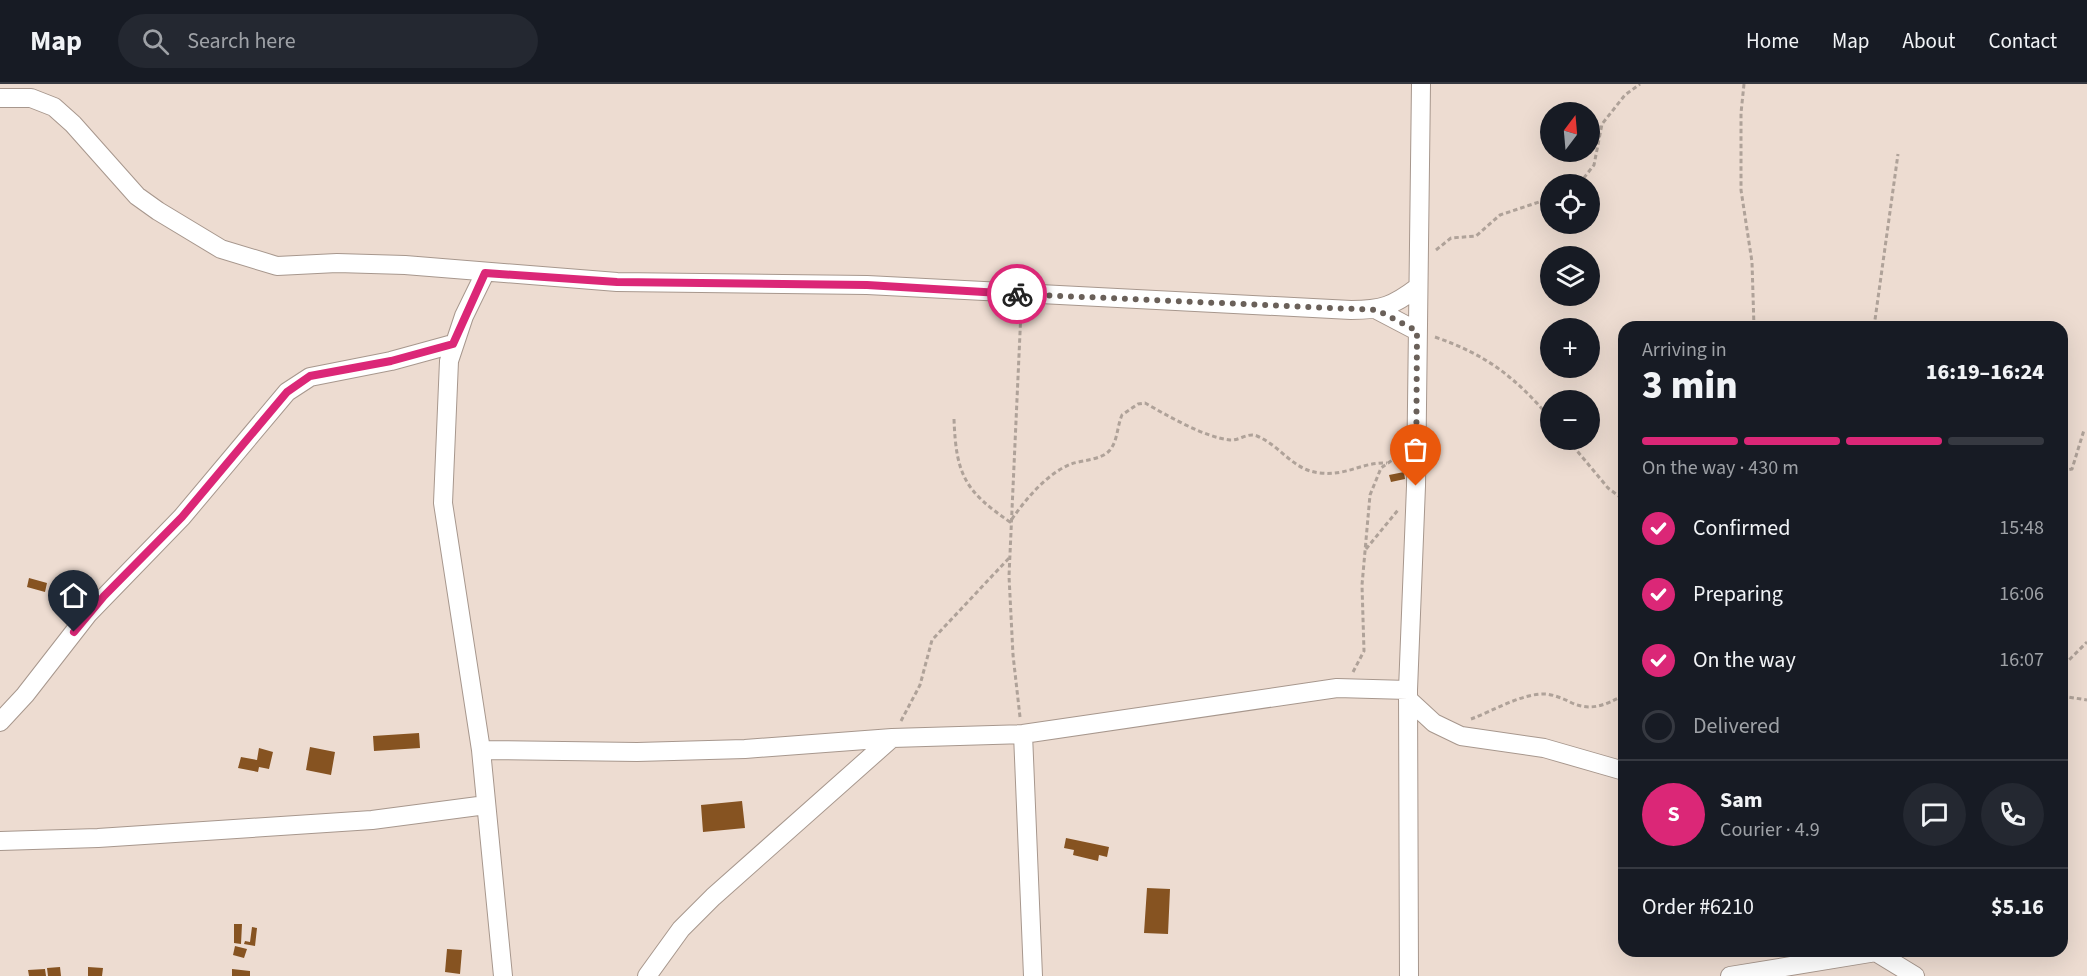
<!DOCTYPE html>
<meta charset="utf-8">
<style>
:root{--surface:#171b24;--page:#242831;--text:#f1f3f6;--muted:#9ea1a6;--line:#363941;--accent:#db2777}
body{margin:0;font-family:"Source Sans 3",sans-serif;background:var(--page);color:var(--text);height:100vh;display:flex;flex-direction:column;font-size:22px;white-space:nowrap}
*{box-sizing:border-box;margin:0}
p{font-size:20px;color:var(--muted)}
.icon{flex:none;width:33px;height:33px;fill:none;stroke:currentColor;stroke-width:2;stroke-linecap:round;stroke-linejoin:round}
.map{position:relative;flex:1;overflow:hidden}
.side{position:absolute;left:1618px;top:237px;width:450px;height:636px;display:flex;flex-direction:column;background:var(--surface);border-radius:18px;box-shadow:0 6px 24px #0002}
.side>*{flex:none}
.needle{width:39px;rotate:16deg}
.tools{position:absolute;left:1540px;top:18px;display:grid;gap:12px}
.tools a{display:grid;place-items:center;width:60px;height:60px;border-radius:50%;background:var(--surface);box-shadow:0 6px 24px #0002;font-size:30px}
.pin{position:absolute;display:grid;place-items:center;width:51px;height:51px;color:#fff;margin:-62px -26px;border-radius:50% 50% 50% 0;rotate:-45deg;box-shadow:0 0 6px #0007}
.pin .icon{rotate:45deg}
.courier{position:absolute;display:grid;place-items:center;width:60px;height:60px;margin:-30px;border:4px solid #db2777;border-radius:50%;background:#fff;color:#222;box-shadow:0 2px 8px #0007}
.overview em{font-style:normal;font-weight:800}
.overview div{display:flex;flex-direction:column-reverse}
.overview{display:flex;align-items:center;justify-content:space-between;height:102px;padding:0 24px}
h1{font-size:39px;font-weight:800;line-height:45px}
.bar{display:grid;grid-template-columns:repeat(4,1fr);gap:9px 6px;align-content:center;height:72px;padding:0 24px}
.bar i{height:8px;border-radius:4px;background:var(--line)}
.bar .active{background:var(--accent)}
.bar p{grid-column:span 4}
.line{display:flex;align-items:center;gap:15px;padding:0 24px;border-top:2px solid var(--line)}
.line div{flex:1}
.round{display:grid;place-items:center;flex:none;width:63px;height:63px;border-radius:32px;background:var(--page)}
ol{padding:0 24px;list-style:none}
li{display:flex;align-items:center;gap:18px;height:66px}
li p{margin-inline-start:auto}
li .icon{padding:6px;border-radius:50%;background:var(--accent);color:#fff;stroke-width:4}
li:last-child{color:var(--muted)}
li i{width:33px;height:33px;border:3px solid var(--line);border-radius:50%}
header{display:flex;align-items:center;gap:36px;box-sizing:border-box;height:84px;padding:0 30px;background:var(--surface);border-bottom:2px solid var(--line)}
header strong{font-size:28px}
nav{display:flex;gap:33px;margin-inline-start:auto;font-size:21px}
.search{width:420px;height:54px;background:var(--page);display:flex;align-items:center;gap:15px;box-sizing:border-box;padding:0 21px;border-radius:33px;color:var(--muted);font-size:22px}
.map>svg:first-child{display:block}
.building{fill:#865321}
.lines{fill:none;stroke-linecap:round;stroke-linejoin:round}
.street-casing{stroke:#a7978d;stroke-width:20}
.path{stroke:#afa299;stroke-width:3;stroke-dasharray:4.5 3;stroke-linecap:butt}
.street{stroke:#fff;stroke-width:18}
.done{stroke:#6a6059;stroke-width:6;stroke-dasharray:0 10.8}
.route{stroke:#db2777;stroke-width:8}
</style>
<header>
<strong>Map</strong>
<div class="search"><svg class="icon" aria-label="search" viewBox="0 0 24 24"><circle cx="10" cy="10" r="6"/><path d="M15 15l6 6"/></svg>Search here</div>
<nav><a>Home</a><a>Map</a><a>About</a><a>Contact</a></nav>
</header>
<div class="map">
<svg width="2087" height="892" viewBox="0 0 2087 892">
<rect width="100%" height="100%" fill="#eddcd1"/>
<path class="building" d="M1404,388L1405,395L1391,398L1389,391Z
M29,494L47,499L45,508L27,503Z
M419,649L420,664L374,667L373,652Z
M310,663L335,668L331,691L306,686Z
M259,664L273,668L269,685L259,683L258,688L238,684L241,673L257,676Z
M742,717L745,744L703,748L701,721Z
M1066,754L1109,763L1107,773L1099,771L1098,777L1073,771L1074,766L1064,764Z
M1147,804L1170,805L1168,850L1144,849Z
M234,840H242L241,860L234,859Z
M252,843L257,844L255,862L244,860L245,857L250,858Z
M235,862L247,865L244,874L233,871Z
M447,865L462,866L460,890L445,888Z
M60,883L61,892H48L47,884Z
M88,883L103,884L102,892H88Z
M45,885L46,892H29L28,886Z
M232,885L250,887V892H232Z"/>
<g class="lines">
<defs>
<path id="street" d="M0,14H31L54,23L73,40L137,112L158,127L221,165L277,182L337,179L405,181L617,198L867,201L1351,226C1382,226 1393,222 1418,203
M485,189L464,232L449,277L443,419L481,666L503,892
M1377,226L1417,247
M1408,615L1434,639L1461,652L1544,664L1624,687
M0,638L25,611L88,530L182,433L287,308L310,293L391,277L453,260
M1023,650L1033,892
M481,666L637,668L745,665L892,654L1023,650L1337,604L1408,606
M0,757L98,754L372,736L486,721
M1874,867L1915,892
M647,892L681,845L713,813L892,654
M1409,892L1408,606L1416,402L1421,0
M1730,892L1876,868"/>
</defs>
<use href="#street" class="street-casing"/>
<path class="path" d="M1744,0L1741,29V106L1752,178L1754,243
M1579,100L1594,81L1602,40L1625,11L1640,0
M1436,166L1451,154L1476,152L1500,131L1551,114
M1874,243L1898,70
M1435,253C1487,271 1515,293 1551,335
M954,335C956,391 965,407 1010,438C1024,417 1046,390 1071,380C1082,376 1102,376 1110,366C1118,356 1117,342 1122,331L1138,320L1145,319C1168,332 1204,353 1230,356C1239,357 1248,348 1257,352C1281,362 1292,386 1320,389C1347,392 1362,378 1387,379
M1568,356L1608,404L1624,416
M2062,387L2072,385L2084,346
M1366,465L1398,426
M2062,577L2069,576L2087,558
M1353,588L1364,567L1362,501L1370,411L1381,384L1398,372
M2062,612L2087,616
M1020,633L1013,571L1009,492L1021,227
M1471,635C1493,627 1522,609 1546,610C1555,611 1564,615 1572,619C1592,628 1607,620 1624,611
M901,637L920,601L932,556L1009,474"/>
<use href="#street" class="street"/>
</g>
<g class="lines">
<path class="done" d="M1017,210L1377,226L1417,247L1416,402"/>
<path class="route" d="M74,548L104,512L182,433L287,308L310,292L391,277L453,260L485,189L617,198L867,201L1017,210"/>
</g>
</svg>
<div class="tools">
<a><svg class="needle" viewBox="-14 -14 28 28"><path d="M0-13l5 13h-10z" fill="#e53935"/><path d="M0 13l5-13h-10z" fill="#9ea1a6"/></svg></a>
<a><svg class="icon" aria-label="locate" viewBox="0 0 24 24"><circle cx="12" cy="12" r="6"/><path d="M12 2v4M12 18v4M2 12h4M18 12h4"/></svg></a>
<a><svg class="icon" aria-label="layers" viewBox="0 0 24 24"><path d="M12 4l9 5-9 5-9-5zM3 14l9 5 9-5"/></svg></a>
<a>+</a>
<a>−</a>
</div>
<div class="pin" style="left:1416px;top:402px;background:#ea580c"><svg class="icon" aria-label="bag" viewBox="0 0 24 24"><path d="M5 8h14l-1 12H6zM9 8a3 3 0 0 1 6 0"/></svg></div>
<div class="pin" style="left:74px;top:548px;background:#1f2937"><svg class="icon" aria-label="home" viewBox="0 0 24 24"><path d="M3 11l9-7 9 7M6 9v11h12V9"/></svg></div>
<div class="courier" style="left:1017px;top:210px"><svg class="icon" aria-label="bike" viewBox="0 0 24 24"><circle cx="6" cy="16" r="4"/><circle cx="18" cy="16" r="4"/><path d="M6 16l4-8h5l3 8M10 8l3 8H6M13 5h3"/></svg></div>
<section class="side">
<div class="overview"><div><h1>3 min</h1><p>Arriving in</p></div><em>16:19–16:24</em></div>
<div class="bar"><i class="active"></i><i class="active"></i><i class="active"></i><i></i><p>On the way · 430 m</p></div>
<ol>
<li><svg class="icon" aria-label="check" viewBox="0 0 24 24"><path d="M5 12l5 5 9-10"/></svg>Confirmed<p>15:48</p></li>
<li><svg class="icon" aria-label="check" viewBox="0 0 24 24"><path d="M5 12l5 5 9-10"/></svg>Preparing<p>16:06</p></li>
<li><svg class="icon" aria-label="check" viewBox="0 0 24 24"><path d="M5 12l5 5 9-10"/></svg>On the way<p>16:07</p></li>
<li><i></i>Delivered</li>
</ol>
<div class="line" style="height:108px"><b class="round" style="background:var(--accent);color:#fff">S</b><div><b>Sam</b><p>Courier · 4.9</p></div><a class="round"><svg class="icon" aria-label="chat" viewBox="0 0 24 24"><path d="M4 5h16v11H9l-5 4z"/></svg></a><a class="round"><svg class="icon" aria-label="phone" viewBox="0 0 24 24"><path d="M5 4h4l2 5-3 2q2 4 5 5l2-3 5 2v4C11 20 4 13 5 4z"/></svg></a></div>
<div class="line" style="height:78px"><div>Order #6210</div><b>$5.16</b></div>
</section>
</div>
